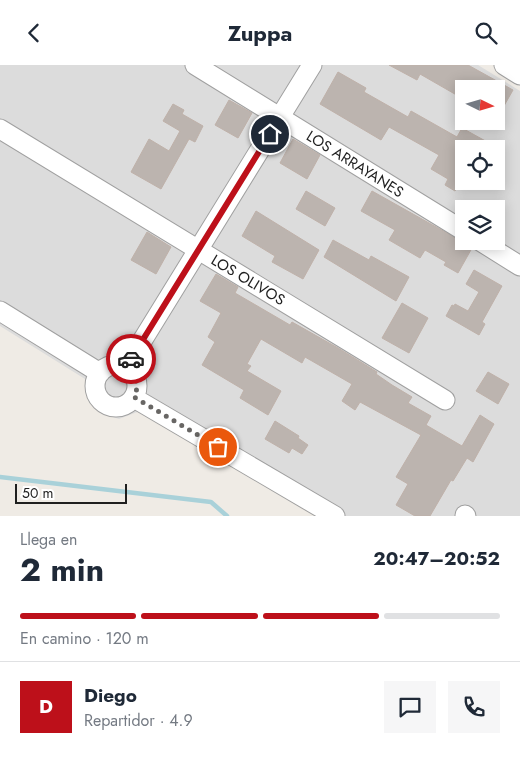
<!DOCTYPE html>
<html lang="es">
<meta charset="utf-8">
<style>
:root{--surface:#fff;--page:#f6f6f7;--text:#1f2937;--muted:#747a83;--line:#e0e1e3;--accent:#bd101a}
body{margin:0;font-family:Jost,sans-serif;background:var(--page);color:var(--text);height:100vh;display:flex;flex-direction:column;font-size:19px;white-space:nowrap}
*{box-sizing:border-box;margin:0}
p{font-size:16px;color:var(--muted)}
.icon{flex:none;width:28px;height:28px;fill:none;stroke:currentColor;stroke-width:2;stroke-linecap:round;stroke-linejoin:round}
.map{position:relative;height:451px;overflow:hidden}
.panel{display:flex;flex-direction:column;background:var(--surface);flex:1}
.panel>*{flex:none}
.needle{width:32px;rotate:95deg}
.controls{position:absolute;left:455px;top:15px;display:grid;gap:10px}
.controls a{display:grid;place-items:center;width:50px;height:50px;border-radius:0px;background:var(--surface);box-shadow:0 2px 12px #0003;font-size:25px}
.scale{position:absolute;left:15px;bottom:12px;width:112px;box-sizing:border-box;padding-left:5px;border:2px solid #1f1f1f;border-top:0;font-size:14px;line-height:18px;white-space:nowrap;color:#1f1f1f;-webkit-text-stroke:4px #fff;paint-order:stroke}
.pin{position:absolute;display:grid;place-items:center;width:42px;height:42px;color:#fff;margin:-21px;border:2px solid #fff;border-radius:50%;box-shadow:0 1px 5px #0007}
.courier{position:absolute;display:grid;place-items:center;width:50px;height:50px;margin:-25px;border:4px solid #bd101a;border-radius:50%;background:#fff;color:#222;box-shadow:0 1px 6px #0007}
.overview em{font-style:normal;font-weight:700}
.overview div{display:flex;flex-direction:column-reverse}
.overview{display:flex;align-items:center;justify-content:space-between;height:85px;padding:0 20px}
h1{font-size:32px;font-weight:700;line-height:38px}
.bar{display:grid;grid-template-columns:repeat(4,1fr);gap:8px 5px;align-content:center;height:60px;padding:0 20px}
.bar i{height:6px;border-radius:4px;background:var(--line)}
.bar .selected{background:var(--accent)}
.bar p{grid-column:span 4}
.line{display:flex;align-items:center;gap:12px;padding:0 20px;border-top:1px solid var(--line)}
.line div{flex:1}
.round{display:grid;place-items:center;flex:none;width:52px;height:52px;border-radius:0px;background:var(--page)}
header{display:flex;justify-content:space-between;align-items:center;height:65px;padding:0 20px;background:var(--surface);font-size:22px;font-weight:700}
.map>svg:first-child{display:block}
.residential{fill:#dcdcdc;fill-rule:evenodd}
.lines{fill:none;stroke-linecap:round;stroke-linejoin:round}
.stream{stroke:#a9d1d9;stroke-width:4.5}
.building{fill:#bcb4af;stroke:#bfb1a9}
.minor-casing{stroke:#a0a0a0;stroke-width:21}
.minor{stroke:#fff;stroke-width:19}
.done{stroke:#686664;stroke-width:5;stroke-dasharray:0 9}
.route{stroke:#bd101a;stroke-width:6}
.labels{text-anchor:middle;stroke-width:4;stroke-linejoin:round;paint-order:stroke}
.street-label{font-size:15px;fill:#1f1f1f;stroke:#fff}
</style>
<header><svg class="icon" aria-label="back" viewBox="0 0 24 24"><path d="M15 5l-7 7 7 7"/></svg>Zuppa<svg class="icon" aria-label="search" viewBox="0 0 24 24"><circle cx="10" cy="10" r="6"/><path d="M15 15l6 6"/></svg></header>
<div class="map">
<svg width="520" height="451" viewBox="0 0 520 451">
<rect width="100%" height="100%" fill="#efebe5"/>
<path class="residential" d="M0,0H478L520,26V451H317L140,346L119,354L101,348L89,335L85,314L0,261ZM464,24H496V56H464ZM464,84H496V116H464ZM464,144H496V176H464Z"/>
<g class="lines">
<path class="stream" d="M0,412L211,437L227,451"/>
</g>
<path class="building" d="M389,0H468L513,25L496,55V24H464L460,32L420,9L417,15Z
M338,7L366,23L364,27L408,52L411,46L457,72L462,63L500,84H464V111L455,126L445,120L448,114L431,104L439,90L389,62L381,75L320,39Z
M229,35L252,48L238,73L215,60Z
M173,39L184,45L182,49L203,61L195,77L189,74L161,124L131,107L149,74L169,86L180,66L163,56Z
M293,74L320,90L307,114L280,98Z
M306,126L335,143L325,161L296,144Z
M372,126L470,181L472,183L458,208L444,200L446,197L425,185L420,193L389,175L395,165L361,146Z
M256,146L319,185L303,214L272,197L275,191L242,171Z
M147,167L171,182L156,209L131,195Z
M333,175L369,195L371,191L409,212L396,236L324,192Z
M474,205L502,221L482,257L485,259L479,270L446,251L452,240L454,241L455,239L468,246L479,227L466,219Z
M216,209L238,222L235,228L290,260L292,257L338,283L377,307L376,309L392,320L412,332L408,338L431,351L426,360L462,381L480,350L494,359L473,397L467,393L453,416L451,415L430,451H415L396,440L408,419L396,412L421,370L360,337L355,345L342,336L352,319L305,292L302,298L261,274L247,299L251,301L247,306L281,326L268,350L240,333L244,325L202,300L215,277L208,272L221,248L200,236Z
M402,238L428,253L409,288L382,273Z
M488,307L509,319L498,339L476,326Z
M275,356L299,371L298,373L308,380L302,389L292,383L289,388L265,374Z"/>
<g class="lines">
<defs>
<path id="minor" d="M195,0L464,166
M504,0L520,10
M0,64L445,335
M480,176L520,201
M0,246L100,308
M95 321a21 21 0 1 1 42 0a21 21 0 1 1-42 0Z
M126,302L312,0
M134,333L335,451
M465,450L466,451"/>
</defs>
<use href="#minor" class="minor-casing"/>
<use href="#minor" class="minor"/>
</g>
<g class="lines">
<path class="done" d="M131,294L126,302C136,310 140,320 134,332L218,382"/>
<path class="route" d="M131,294L270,69"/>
</g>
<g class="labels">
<g class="street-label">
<text transform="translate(355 99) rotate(32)" y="5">LOS ARRAYANES</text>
<text transform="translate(248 215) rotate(31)" y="5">LOS OLIVOS</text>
</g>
</g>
</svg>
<div class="controls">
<a><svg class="needle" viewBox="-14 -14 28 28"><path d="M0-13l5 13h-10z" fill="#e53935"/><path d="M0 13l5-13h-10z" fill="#747a83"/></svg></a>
<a><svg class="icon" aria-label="locate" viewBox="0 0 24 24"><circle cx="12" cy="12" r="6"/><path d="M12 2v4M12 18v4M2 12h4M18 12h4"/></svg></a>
<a><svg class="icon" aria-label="layers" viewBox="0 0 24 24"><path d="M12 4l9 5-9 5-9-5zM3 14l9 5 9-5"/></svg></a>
</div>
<div class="scale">50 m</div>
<div class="pin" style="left:218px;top:382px;background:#ea580c"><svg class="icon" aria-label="bag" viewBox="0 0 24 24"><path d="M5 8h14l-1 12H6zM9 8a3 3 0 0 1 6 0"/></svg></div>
<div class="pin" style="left:270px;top:69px;background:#1f2937"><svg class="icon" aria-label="home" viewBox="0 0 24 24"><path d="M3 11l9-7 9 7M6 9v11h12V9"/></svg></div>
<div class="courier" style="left:131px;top:294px"><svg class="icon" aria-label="car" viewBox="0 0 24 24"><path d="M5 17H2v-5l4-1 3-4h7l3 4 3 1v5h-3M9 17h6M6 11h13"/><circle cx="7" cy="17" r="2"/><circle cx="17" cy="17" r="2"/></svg></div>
</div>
<section class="panel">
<div class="overview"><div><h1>2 min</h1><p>Llega en</p></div><em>20:47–20:52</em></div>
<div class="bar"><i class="selected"></i><i class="selected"></i><i class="selected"></i><i></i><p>En camino · 120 m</p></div>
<div class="line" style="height:90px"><b class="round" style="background:var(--accent);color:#fff">D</b><div><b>Diego</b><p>Repartidor · 4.9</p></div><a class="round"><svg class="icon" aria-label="chat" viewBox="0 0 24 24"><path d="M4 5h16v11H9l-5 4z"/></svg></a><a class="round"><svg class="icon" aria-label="phone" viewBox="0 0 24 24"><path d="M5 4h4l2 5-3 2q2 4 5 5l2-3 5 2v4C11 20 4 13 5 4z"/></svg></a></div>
</section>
